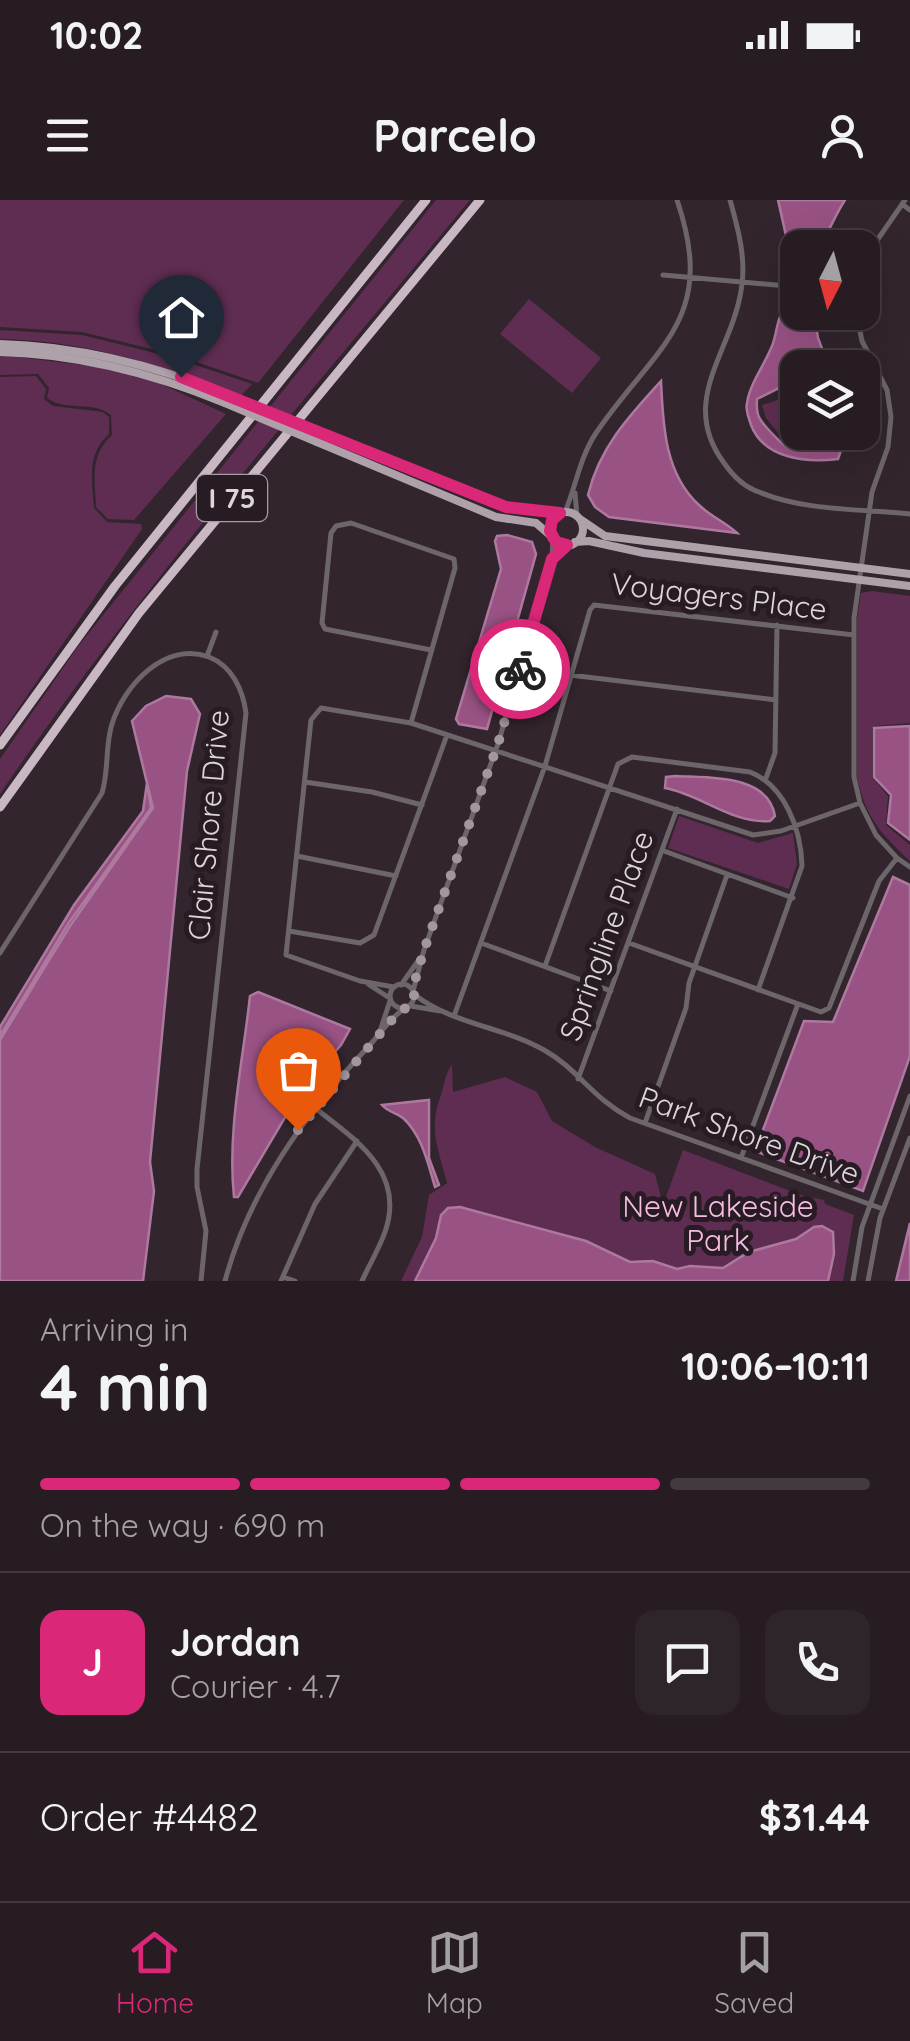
<!DOCTYPE html>
<meta charset="utf-8">
<style>
:root{--surface:#261c22;--page:#2e252a;--text:#f1f3f6;--muted:#a4a1a5;--line:#423a40;--accent:#db2777}
body{margin:0;font-family:Quicksand,sans-serif;background:var(--page);color:var(--text);height:100vh;display:flex;flex-direction:column;font-size:38px;white-space:nowrap}
*{box-sizing:border-box;margin:0}
p{font-size:32px;color:var(--muted)}
.icon{flex:none;width:55px;height:55px;fill:none;stroke:currentColor;stroke-width:2;stroke-linecap:round;stroke-linejoin:round}
.map{position:relative;height:1081px;overflow:hidden}
.details{display:flex;flex-direction:column;background:var(--surface);flex:1}
.details>*{flex:none}
.needle{width:65px;rotate:186deg}
.tools{position:absolute;left:780px;top:30px;display:grid;gap:20px}
.tools a{display:grid;place-items:center;width:100px;height:100px;border-radius:20px;background:var(--surface);box-shadow:0 10px 40px #0002,0 0 0 2px var(--line);font-size:50px}
.pin{position:absolute;display:grid;place-items:center;width:85px;height:85px;color:#fff;margin:-102px -42px;border-radius:50% 50% 50% 0;rotate:-45deg;box-shadow:0 0 10px #0007}
.pin .icon{rotate:45deg}
.courier{position:absolute;display:grid;place-items:center;width:100px;height:100px;margin:-50px;border:8px solid #db2777;border-radius:50%;background:#fff;color:#222;box-shadow:0 2px 12px #0007}
.summary em{font-style:normal;font-weight:700}
.summary div{display:flex;flex-direction:column-reverse}
.summary{display:flex;align-items:center;justify-content:space-between;height:170px;padding:0 40px}
h1{font-size:65px;font-weight:700;line-height:75px}
.bar{display:grid;grid-template-columns:repeat(4,1fr);gap:15px 10px;align-content:center;height:120px;padding:0 40px}
.bar i{height:12px;border-radius:8px;background:var(--line)}
.bar .current{background:var(--accent)}
.bar p{grid-column:span 4}
.line{display:flex;align-items:center;gap:25px;padding:0 40px;border-top:2px solid var(--line)}
.line div{flex:1}
.round{display:grid;place-items:center;flex:none;width:105px;height:105px;border-radius:20px;background:var(--page)}
.status{display:flex;justify-content:space-between;align-items:center;height:70px;padding:0 50px;background:var(--surface);direction:ltr}
.status svg{height:28px;fill:currentColor}
header{display:flex;justify-content:space-between;align-items:center;height:130px;padding:0 40px;background:var(--surface);font-size:45px;font-weight:700}
.menu{display:flex;justify-content:space-around;align-items:center;height:140px;border-top:2px solid var(--line);background:var(--surface);font-size:28px;color:var(--muted)}
.menu a{display:grid;justify-items:center;gap:5px}
.menu .current{color:var(--accent)}
.map>svg:first-child{display:block}
.green{fill:#5f2d51}
.water{fill:#985284;stroke:#ad799e;stroke-width:2.5}
.lines{fill:none;stroke-linecap:round;stroke-linejoin:round}
.minor{stroke:#6c666a;stroke-width:5}
.major{stroke:#afa1aa;stroke-width:8}
.highway{stroke:#c9b8c3;stroke-width:9}
.major-bridge{stroke:#afa1aa;stroke-width:8}
.done{stroke:#a2979e;stroke-width:10;stroke-dasharray:0 18}
.route{stroke:#db2777;stroke-width:12}
.labels{text-anchor:middle;stroke-width:10;stroke-linejoin:round;paint-order:stroke}
.shield{fill:#281c24;stroke:#a79ea4;stroke-width:2.5}
.shield-label{font-size:28px;font-weight:bold;fill:#ded5db}
.street-label{font-size:30px;fill:#ded5db;stroke:#281c24}
.park-label{font-size:30px;fill:#f7bce4;stroke:#281c24}
</style>
<div class="status"><b>10:02</b><svg viewBox="0 0 49 12"><path d="M0 12V9h3v3zM5 12V6h3v6zM10 12V3h3v9zM15 12V0h3v12zM26 1h20v11H26zM47 4h2v5h-2z"/></svg></div>
<header><svg class="icon" aria-label="menu" viewBox="0 0 24 24"><path d="M4 6h16M4 12h16M4 18h16"/></svg>Parcelo<svg class="icon" aria-label="person" viewBox="0 0 24 24"><circle cx="12" cy="8" r="4"/><path d="M4 21q1-7 8-7t8 7"/></svg></header>
<div class="map">
<svg width="910" height="1081" viewBox="0 0 910 1081">
<rect width="100%" height="100%" fill="#32252e"/>
<path class="green" d="M0,0H404L258,183L176,155L82,132L0,127Z
M436,0H470C309,195 142,385 0,594V559L79,445Z
M529,99L601,158L572,193L500,134Z
M0,130L82,135L175,158L252,184L240,197C163,166 85,140 0,139Z
M0,155L107,168L159,183L226,214L134,320L108,319L96,307C95,279 89,256 112,235L111,215C93,200 65,212 47,198L49,188L38,174L0,175Z
M36,176L46,189L44,199L53,206L103,212L109,217V234C86,255 92,281 94,308L107,322L141,324L142,329L0,535V177Z
M797,194L798,232L813,233L783,239L766,218L762,205Z
M872,391L910,396V523L874,526L872,529V577L888,596L886,625L910,645V661C880,633 866,618 857,577V418L861,393Z
M679,616L758,643L793,633L797,664L789,689L668,648Z
M452,864L453,892L505,877L537,892L552,921L595,947L655,974L663,1005L683,950L801,995L824,1000L825,1004L854,1015L843,1081H401L422,1037L429,995L447,983C438,948 428,929 441,895C445,883 445,874 452,864Z"/>
<path class="water" d="M778,0H845C823,34 833,46 787,40Z
M790,105L797,106L798,112L814,113L818,138L829,167L798,168L797,179L757,199C756,214 758,218 767,228C791,255 789,249 824,245L834,233H847L838,259C807,263 764,259 751,225C749,218 745,210 747,203C750,183 765,164 772,146C778,132 776,112 790,105Z
M661,181C663,223 664,273 699,305C710,316 725,322 737,333L609,317L595,307L588,295C599,248 629,216 661,181Z
M507,335L532,342L536,354L487,529L459,524L456,519L501,369L495,341L497,336Z
M166,496L191,499L200,514L187,571L150,962L154,991L143,1081H0V840L70,726L153,608L132,521L146,506Z
M910,526V640L888,623L891,595L874,577V528Z
M676,576C709,578 768,574 775,616L770,621C732,624 700,594 665,588L666,577Z
M147,583L151,608L68,724L0,836V827L74,705L143,611Z
M893,677L910,685V856L863,991L755,951L804,821L833,822Z
M258,792L350,829L341,845L300,892L238,997H234C227,931 243,861 250,796Z
M429,900V958L439,985L435,987C428,964 422,935 403,918C396,912 389,913 382,905Z
M460,1007L586,1041L630,1062L653,1061L677,1069L690,1066L723,1068L749,1052L796,1039L814,1027L822,1026L833,1032L834,1054L828,1081H415L436,1038L441,1015L448,1008Z
M910,1023V1081H896Z"/>
<g class="lines">
<path class="minor" d="M730,0C738,28 747,61 741,91C731,153 678,201 724,263C733,276 744,287 759,292C804,311 862,309 910,314
M902,4L910,10
M862,62L905,0
M663,75L798,87
M856,112L862,141L887,190L891,217L888,247L872,292L854,418V577L860,603L876,635L897,658L910,667
M575,293L577,316
M565,312C576,286 580,257 596,233C656,145 718,121 677,0
M554,357L567,345
M207,456L216,432
M570,475L776,500
M411,523L455,368L454,359L351,323L336,326L331,333L322,423L325,429L431,450
M766,578L775,553L777,425
M305,582L372,592L422,605
M664,651L793,698
M297,656L396,676
M289,731L360,743L374,735L447,535
M481,743L611,791
M629,743L821,812L829,808L879,681L897,658
M0,753L102,593C109,570 105,546 112,524C124,485 165,441 209,457C232,466 243,490 246,513L197,969V987L206,1031L201,1081
M545,766L618,564L632,557L750,572C785,586 801,629 802,666L758,790
M390 796a12 12 0 1 1 24 0a12 12 0 1 1-24 0Z
M368,784L388,797
M401,785L418,761
M394,787L360,781L286,755L311,520L321,508L411,523L753,635L781,631L860,603
M413,791L424,750L498,544L552,359L553,339
M415,795C452,824 504,827 544,850C578,869 592,898 630,918L883,1009
M411,806L440,811
M454,816L545,566L590,410L594,405L854,435
M380,831L390,801
M578,879L677,609
M315,908C356,940 406,972 385,1032C379,1049 369,1065 362,1081
M645,923L686,808L689,783L727,675
M741,958L798,804
M283,1077L295,1081
M225,1081C249,991 305,914 368,847C380,834 390,818 405,808
M281,1081L315,1004L357,941
M853,1081L862,1027L910,896
M868,1081L880,1018L910,938"/>
<path class="major" d="M0,144C81,146 157,166 231,196
M0,152C78,154 152,173 225,203
M323,235L506,307L560,313
M317,242L496,317L536,323L551,336
M549 329a17 17 0 1 1 34 0a17 17 0 1 1-34 0Z
M580,319L605,336L910,374
M575,342L589,341L644,353L910,386"/>
<path class="highway" d="M0,545L115,386L426,0
M0,607L139,413L480,0"/>
<path class="major-bridge" d="M231,196L323,235
M225,203L317,242"/>
</g>
<g class="lines">
<path class="done" d="M298,930L396,815L414,802V784L424,750L498,544L520,469"/>
<path class="route" d="M181,177L506,307L560,313L552,320L550,331L556,342L567,345L552,359L520,469"/>
</g>
<g class="labels">
<rect class="shield" x="197" y="275" width="70" height="46" rx="8"/>
<g class="shield-label">
<text x="232" y="308">I 75</text>
</g>
<g class="street-label">
<text transform="translate(719 397) rotate(7)" y="10">Voyagers Place</text>
<text transform="translate(209 625) rotate(-85)" y="10">Clair Shore Drive</text>
<text transform="translate(607 736) rotate(-70)" y="10">Springline Place</text>
<text transform="translate(749 936) rotate(20)" y="10">Park Shore Drive</text>
</g>
<g class="park-label">
<text x="718" y="1017">New Lakeside<tspan x="718" dy="34">Park</tspan></text>
</g>
</g>
</svg>
<div class="tools">
<a><svg class="needle" viewBox="-14 -14 28 28"><path d="M0-13l5 13h-10z" fill="#e53935"/><path d="M0 13l5-13h-10z" fill="#a4a1a5"/></svg></a>
<a><svg class="icon" aria-label="layers" viewBox="0 0 24 24"><path d="M12 4l9 5-9 5-9-5zM3 14l9 5 9-5"/></svg></a>
</div>
<div class="pin" style="left:298px;top:930px;background:#ea580c"><svg class="icon" aria-label="bag" viewBox="0 0 24 24"><path d="M5 8h14l-1 12H6zM9 8a3 3 0 0 1 6 0"/></svg></div>
<div class="pin" style="left:181px;top:177px;background:#1f2937"><svg class="icon" aria-label="home" viewBox="0 0 24 24"><path d="M3 11l9-7 9 7M6 9v11h12V9"/></svg></div>
<div class="courier" style="left:520px;top:469px"><svg class="icon" aria-label="bike" viewBox="0 0 24 24"><circle cx="6" cy="16" r="4"/><circle cx="18" cy="16" r="4"/><path d="M6 16l4-8h5l3 8M10 8l3 8H6M13 5h3"/></svg></div>
</div>
<section class="details">
<div class="summary"><div><h1>4 min</h1><p>Arriving in</p></div><em>10:06–10:11</em></div>
<div class="bar"><i class="current"></i><i class="current"></i><i class="current"></i><i></i><p>On the way · 690 m</p></div>
<div class="line" style="height:180px"><b class="round" style="background:var(--accent);color:#fff">J</b><div><b>Jordan</b><p>Courier · 4.7</p></div><a class="round"><svg class="icon" aria-label="chat" viewBox="0 0 24 24"><path d="M4 5h16v11H9l-5 4z"/></svg></a><a class="round"><svg class="icon" aria-label="phone" viewBox="0 0 24 24"><path d="M5 4h4l2 5-3 2q2 4 5 5l2-3 5 2v4C11 20 4 13 5 4z"/></svg></a></div>
<div class="line" style="height:130px"><div>Order #4482</div><b>$31.44</b></div>
</section>
<nav class="menu">
<a class="current"><svg class="icon" aria-label="home" viewBox="0 0 24 24"><path d="M3 11l9-7 9 7M6 9v11h12V9"/></svg>Home</a>
<a><svg class="icon" aria-label="map" viewBox="0 0 24 24"><path d="M3 6l6-2 6 2 6-2v14l-6 2-6-2-6 2zM9 4v14M15 6v14"/></svg>Map</a>
<a><svg class="icon" aria-label="saved" viewBox="0 0 24 24"><path d="M7 4h10v16l-5-4-5 4z"/></svg>Saved</a>
</nav>
